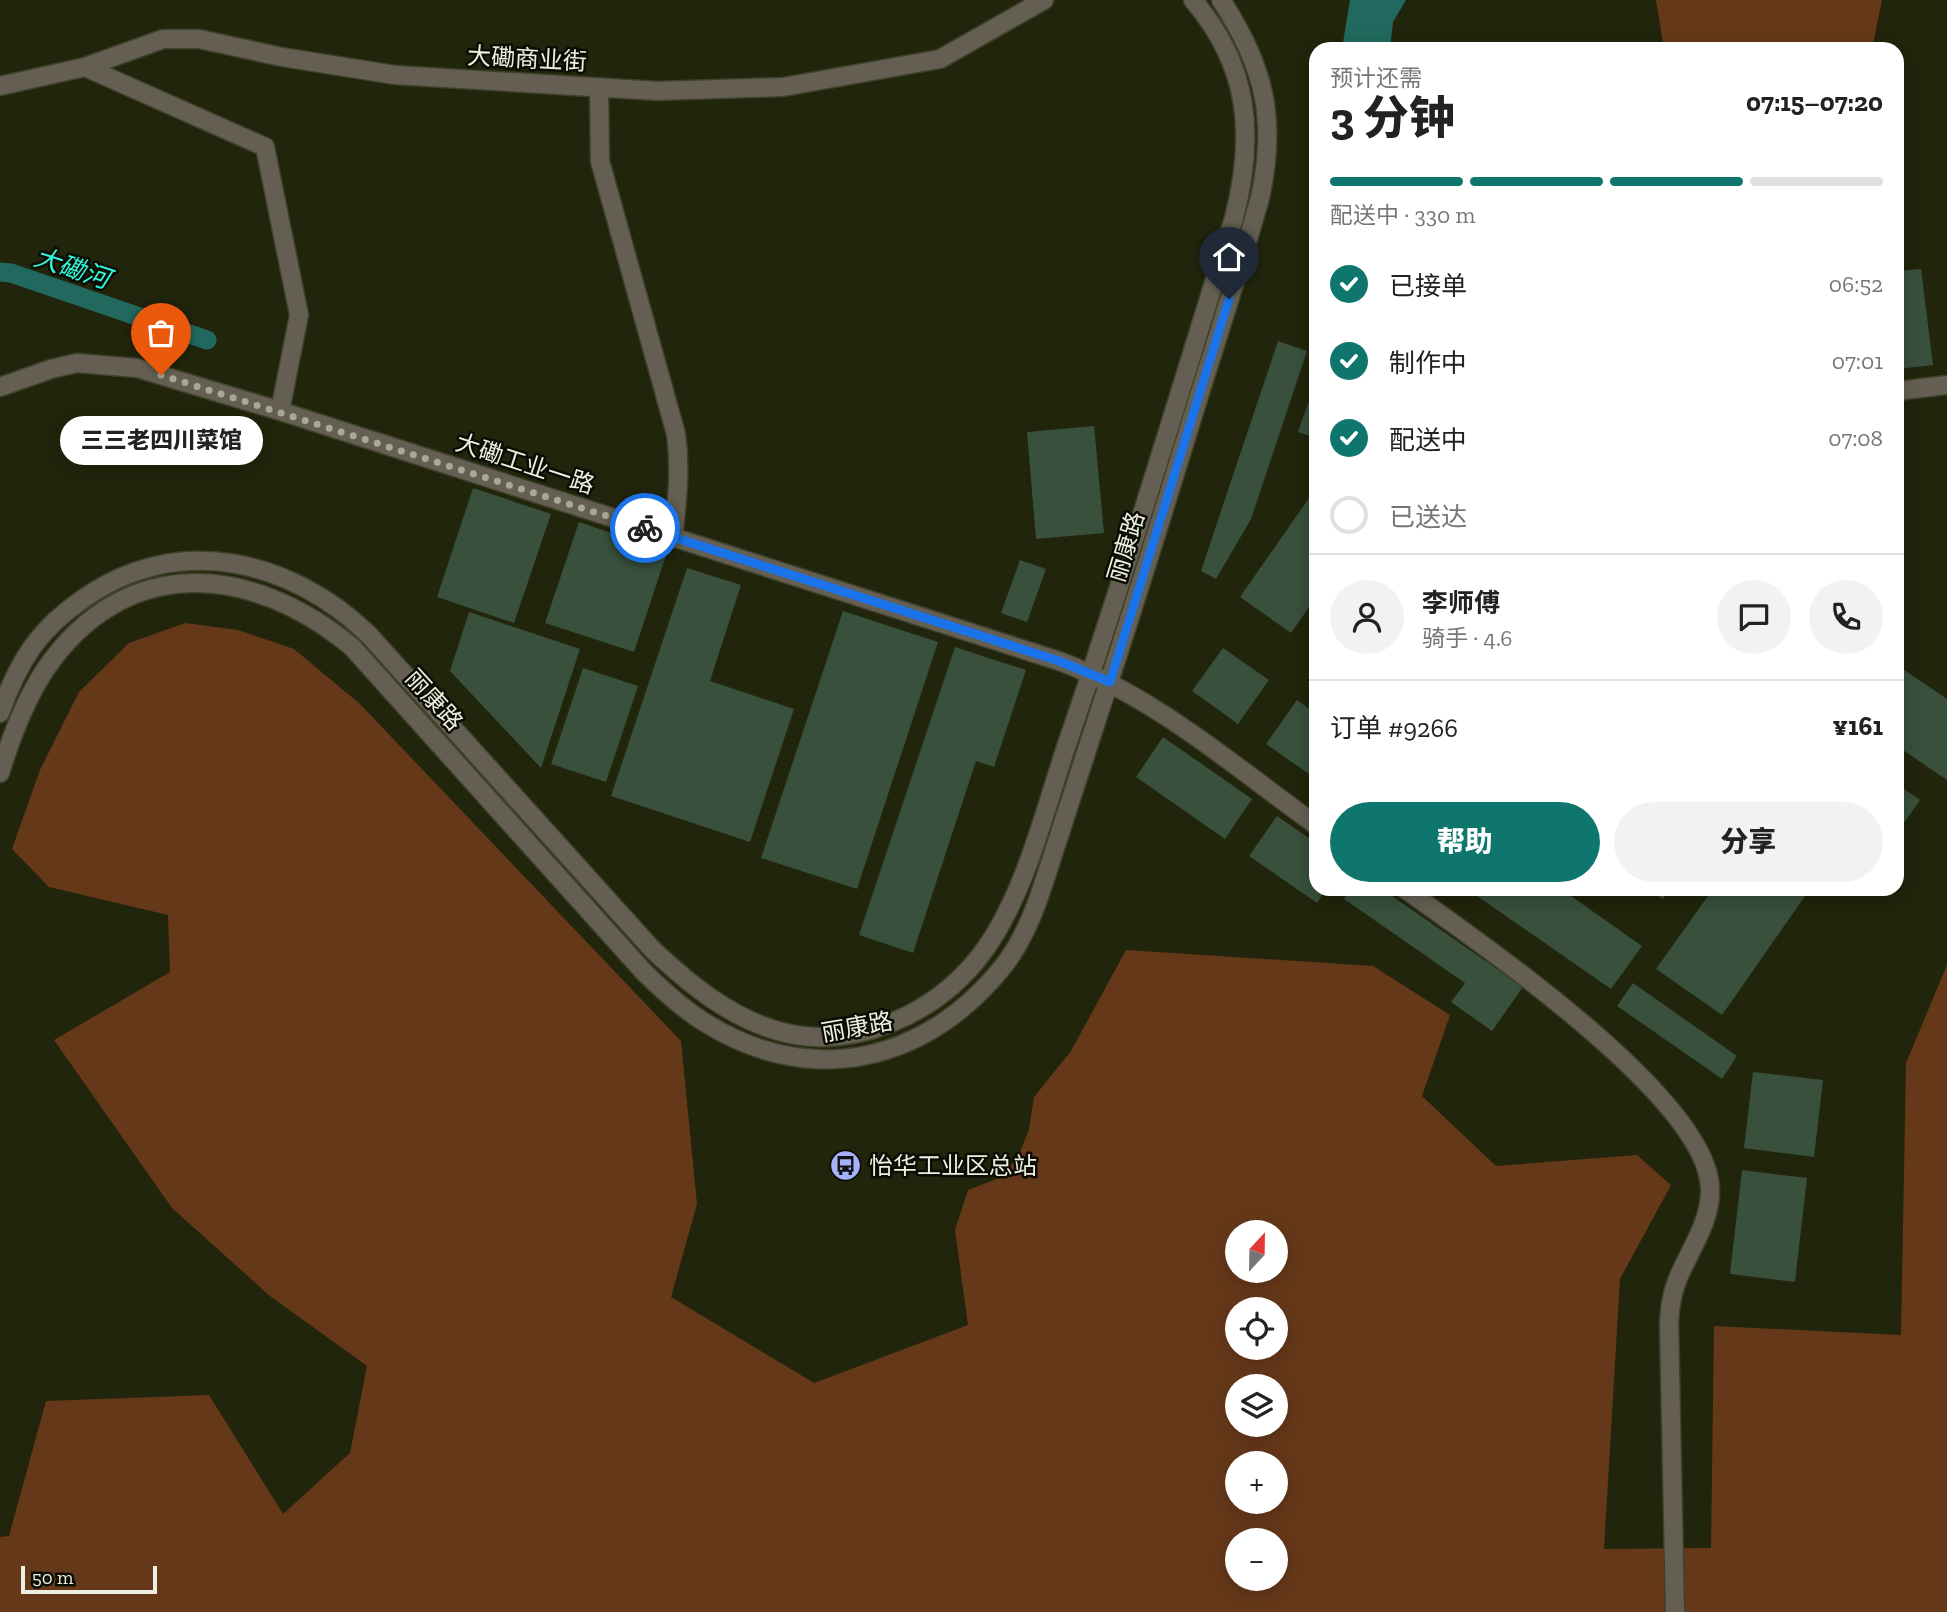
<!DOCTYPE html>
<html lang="zh">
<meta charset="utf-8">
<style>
:root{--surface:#fff;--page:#f2f2f2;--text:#222;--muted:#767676;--line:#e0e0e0;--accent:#0f766e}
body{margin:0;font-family:"Zilla Slab","Noto Sans SC",serif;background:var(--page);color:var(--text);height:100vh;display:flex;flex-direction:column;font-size:26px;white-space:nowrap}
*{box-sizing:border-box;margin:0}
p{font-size:23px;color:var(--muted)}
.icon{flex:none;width:38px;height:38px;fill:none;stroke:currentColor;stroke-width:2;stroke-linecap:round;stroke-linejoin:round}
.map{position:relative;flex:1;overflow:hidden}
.panel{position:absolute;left:1309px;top:42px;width:595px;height:854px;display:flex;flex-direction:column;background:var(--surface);border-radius:21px;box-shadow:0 4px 18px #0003}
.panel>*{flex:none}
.needle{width:46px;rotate:22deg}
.fabs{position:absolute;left:1225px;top:1220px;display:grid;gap:14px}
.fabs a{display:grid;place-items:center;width:63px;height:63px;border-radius:50%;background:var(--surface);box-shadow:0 4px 18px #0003;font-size:35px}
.scale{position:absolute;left:21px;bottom:18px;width:136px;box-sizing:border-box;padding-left:7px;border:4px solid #edf0e0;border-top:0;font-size:19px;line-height:24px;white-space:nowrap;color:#edf0e0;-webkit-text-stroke:5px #0b0d04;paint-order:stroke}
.pin{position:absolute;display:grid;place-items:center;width:60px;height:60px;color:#fff;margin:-72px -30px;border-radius:50% 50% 50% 0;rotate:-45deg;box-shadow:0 0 7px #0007}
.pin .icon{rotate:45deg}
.courier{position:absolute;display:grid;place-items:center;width:70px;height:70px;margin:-35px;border:5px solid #1a73e8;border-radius:50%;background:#fff;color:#222;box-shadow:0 2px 9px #0007}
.bubble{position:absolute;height:49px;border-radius:24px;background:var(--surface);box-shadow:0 4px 18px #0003;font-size:23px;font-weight:800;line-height:49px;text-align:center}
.head em{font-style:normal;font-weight:800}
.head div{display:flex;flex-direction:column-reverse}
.head{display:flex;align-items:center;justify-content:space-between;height:119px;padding:0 21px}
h1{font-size:46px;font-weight:800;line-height:52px}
.bar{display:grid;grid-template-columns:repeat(4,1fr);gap:10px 7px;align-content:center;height:84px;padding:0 21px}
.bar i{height:9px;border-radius:5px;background:var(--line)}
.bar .active{background:var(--accent)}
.bar p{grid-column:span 4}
.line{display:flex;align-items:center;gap:18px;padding:0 21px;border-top:2px solid var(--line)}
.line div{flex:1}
.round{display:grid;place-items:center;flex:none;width:74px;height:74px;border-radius:37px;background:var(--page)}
ol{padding:0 21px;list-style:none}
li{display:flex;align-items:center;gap:21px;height:77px}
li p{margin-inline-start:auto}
li .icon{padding:7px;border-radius:50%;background:var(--accent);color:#fff;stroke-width:4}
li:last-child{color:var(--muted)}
li i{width:38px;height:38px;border:4px solid var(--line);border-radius:50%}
.action{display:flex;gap:14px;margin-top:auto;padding:14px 21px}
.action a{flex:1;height:80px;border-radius:42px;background:var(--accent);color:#fff;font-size:28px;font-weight:800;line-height:80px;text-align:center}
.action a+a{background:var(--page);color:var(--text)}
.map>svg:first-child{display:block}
.green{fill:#66381a;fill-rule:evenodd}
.water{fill:#21695e}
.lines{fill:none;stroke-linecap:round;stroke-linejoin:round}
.canal{stroke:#21695e;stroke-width:19}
.building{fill:#38503c}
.minor-casing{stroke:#3e4129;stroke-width:21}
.minor{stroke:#655f53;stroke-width:18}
.done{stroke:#a6a995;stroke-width:7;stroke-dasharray:0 12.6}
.route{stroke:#1a73e8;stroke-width:9}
.labels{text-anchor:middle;stroke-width:5;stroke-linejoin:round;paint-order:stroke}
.street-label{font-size:24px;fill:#edf0e0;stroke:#0b0d04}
.poi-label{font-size:24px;fill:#edf0e0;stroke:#0b0d04;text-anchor:start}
.water-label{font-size:26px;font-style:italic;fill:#30f7dc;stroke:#0b0d04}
</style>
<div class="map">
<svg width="1947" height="1612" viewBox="0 0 1947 1612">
<rect width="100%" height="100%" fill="#21250b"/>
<path class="green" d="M1656,0H1882L1872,49H1664Z
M185,623L238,630L294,649L360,704L681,1041L697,1204L671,1297L814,1383L968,1325L955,1230L968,1190L999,1178L1018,1157L1029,1129L1034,1097L1071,1051L1126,950L1373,966L1450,1015L1422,1096L1496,1166L1637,1155L1671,1185L1620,1279L1604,1549L1711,1548L1714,1326L1901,1335L1906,1063L1947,965V1612H0V1537L9,1536L46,1401L209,1395L283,1514L350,1453L367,1366L270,1296L172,1208L54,1040L170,972L168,915L49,887L12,849L40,770L79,692L129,643ZM1237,1232H1276V1270H1237ZM1237,1309H1276V1348H1237ZM1237,1386H1276V1424H1237ZM1237,1463H1276V1502H1237ZM1237,1540H1276V1578H1237Z"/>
<path class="water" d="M1350,0H1406L1393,22L1390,49H1342Z"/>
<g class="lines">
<path class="canal" d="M0,272L11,273L207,340"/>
</g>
<path class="building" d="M1921,269L1933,365L1897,369V271Z
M1278,341L1307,351L1251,519L1216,579L1201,571Z
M1316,381V438L1298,432Z
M1094,426L1104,533L1036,539L1027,432Z
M473,488L551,514L514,623L437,597Z
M1316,488V597L1291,633L1240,597Z
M579,522L667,552L634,652L545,623Z
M1020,560L1046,569L1027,622L1001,613Z
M687,568L741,585L710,681L794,709L750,842L611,796Z
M843,611L938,642L857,889L761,858Z
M469,612L580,649L541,768L450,671Z
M955,647L1026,670L994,767L976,761L913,953L859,935Z
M1223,648L1269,680L1238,724L1192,691Z
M1897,665L1947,699V780L1897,746Z
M583,668L638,686L606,782L551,764Z
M1297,700L1316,714V779L1266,744Z
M1163,737L1252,799L1225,839L1136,777Z
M1897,784L1920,800L1897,833Z
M1277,816L1316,843V889H1326L1317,903L1249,856Z
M1351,889H1382L1523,987L1492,1031L1451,1002L1465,983L1344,899Z
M1467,889H1561L1642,946L1611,989Z
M1649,889H1670L1663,899Z
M1713,889H1810L1722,1015L1656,969Z
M1633,983L1737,1056L1722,1079L1617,1006Z
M1753,1072L1823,1080L1814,1157L1744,1148Z
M1742,1170L1807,1178L1795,1282L1730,1274Z"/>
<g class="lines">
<defs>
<path id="minor" d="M85,67L265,147L299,315L280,411
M0,86L85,67L163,39H199L282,57L395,75L658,91L783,87L940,59L1044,0
M599,88L600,161L676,434C681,469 677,502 673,537
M0,387L51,369L77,363L137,368L280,411L1059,661C1154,696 1234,766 1316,825
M1897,391L1947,385
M0,713C8,690 19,666 33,646C47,627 64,612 83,599C177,532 291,559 369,635L652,949C688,983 729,1017 778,1031C852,1052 934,1015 980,956C1023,901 1044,813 1066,747C1126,572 1179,394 1234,218C1255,136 1250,67 1193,0
M0,773C11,737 24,702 45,670C125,552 252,564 352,647L643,971C662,990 682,1008 704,1022C812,1090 928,1062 1005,964C1031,930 1043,885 1056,845C1069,804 1083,763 1096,722C1131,615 1165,507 1198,399C1219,332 1241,265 1260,198C1277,120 1265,67 1221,0
M1405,889C1478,942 1705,1096 1710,1187C1712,1219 1691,1248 1679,1276C1672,1291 1670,1306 1669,1322L1675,1612"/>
</defs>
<use href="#minor" class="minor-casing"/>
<use href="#minor" class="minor"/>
</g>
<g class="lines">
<path class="done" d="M161,375L645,528"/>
<path class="route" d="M645,528L1059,661L1110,682L1229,299"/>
</g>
<defs>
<symbol id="bus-disc" viewBox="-11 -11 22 22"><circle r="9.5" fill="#a6b1fc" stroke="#0b0d04"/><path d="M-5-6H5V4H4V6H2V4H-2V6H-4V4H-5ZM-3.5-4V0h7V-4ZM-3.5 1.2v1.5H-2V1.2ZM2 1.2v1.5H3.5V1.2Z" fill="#111"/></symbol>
</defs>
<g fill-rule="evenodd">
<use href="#bus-disc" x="828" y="1148" width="35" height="35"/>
</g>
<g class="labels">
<g class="street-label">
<text transform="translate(527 59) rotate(3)" y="8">大磡商业街</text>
<text transform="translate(525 464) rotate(18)" y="8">大磡工业一路</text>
<text transform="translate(1126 547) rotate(-73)" y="8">丽康路</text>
<text transform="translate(434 700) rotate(48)" y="8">丽康路</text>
<text transform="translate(857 1027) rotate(-10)" y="8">丽康路</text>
</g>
<g class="poi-label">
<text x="869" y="1174">怡华工业区总站</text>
</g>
<g class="water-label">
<text transform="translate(72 268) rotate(18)" y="9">大磡河</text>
</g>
</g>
</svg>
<div class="fabs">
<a><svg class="needle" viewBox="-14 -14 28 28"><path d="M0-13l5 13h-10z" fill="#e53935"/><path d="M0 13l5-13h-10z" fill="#767676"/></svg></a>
<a><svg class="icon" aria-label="locate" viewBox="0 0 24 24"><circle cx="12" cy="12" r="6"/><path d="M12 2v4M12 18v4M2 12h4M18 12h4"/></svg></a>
<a><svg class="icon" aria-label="layers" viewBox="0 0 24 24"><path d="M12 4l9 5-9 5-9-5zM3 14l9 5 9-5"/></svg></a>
<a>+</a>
<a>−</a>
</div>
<div class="scale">50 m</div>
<div class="pin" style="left:161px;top:375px;background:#ea580c"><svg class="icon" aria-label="bag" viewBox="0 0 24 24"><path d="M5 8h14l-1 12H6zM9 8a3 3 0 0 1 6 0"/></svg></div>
<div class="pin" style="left:1229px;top:299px;background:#1f2937"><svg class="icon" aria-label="home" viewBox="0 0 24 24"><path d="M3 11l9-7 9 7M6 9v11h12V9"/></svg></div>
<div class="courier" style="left:645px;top:528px"><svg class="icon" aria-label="bike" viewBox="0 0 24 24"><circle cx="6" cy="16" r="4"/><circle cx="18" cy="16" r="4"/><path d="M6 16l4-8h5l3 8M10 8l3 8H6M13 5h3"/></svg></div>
<div class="bubble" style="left:60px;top:416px;width:203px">三三老四川菜馆</div>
<section class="panel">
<div class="head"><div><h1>3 分钟</h1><p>预计还需</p></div><em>07:15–07:20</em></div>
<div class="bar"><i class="active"></i><i class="active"></i><i class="active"></i><i></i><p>配送中 · 330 m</p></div>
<ol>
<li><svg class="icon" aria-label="check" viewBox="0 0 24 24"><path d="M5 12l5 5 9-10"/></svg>已接单<p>06:52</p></li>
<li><svg class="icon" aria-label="check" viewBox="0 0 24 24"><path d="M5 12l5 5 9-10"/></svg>制作中<p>07:01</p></li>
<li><svg class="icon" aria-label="check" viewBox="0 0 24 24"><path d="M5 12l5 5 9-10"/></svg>配送中<p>07:08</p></li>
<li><i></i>已送达</li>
</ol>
<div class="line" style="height:126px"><a class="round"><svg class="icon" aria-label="person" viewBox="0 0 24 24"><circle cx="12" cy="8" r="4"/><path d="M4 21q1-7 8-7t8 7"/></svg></a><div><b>李师傅</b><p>骑手 · 4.6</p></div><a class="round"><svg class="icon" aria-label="chat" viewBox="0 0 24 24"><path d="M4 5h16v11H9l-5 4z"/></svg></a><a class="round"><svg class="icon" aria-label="phone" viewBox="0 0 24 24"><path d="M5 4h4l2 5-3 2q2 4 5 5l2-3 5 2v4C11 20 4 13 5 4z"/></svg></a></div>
<div class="line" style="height:91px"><div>订单 #9266</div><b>¥161</b></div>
<div class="action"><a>帮助</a><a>分享</a></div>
</section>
</div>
